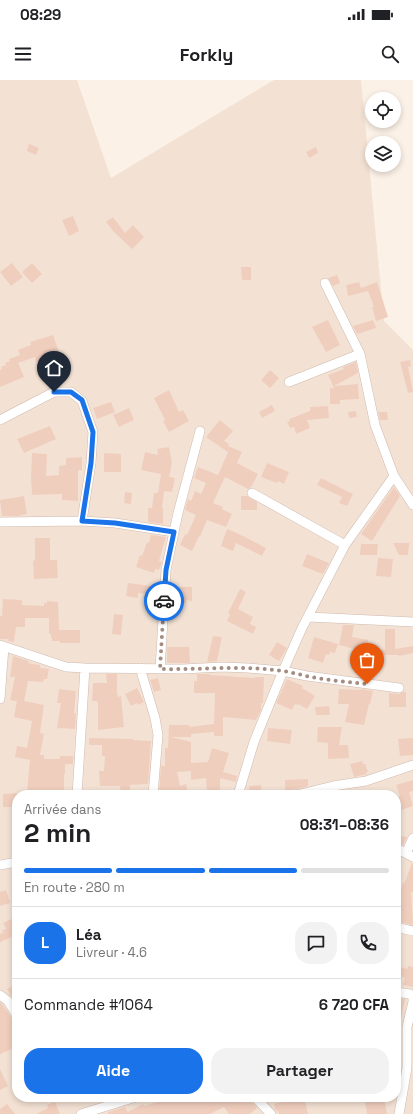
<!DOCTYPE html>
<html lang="fr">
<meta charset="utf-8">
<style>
:root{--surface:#fff;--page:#f2f2f2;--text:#202124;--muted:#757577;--line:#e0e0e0;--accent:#1a73e8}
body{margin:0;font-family:"Space Grotesk",sans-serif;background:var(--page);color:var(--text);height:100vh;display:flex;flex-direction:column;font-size:15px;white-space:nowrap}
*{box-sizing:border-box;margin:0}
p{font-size:13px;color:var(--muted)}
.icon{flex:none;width:22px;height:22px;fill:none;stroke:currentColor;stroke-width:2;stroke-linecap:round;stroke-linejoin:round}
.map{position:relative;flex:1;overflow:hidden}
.panel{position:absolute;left:12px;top:710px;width:389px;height:312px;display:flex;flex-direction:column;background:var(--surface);border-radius:16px;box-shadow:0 2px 6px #0003}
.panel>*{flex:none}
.fabs{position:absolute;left:365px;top:12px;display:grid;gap:8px}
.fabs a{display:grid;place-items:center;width:36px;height:36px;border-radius:50%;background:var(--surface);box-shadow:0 2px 6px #0003;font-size:20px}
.pin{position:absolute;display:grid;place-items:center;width:34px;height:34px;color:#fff;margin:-41px -17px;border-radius:50% 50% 50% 0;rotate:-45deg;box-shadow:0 0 4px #0007}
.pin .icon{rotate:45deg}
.courier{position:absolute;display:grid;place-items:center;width:40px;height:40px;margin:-20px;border:3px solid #1a73e8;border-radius:50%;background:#fff;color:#222;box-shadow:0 1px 5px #0007}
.summary em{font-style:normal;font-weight:600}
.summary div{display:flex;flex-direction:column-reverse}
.summary{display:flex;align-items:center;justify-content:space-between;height:68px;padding:0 12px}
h1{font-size:26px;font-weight:600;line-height:30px}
.bar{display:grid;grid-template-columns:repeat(4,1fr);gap:6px 4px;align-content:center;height:48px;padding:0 12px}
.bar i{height:5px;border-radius:3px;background:var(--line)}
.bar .active{background:var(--accent)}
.bar p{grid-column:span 4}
.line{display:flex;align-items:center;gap:10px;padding:0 12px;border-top:1px solid var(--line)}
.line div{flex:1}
.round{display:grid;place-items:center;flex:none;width:42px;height:42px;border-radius:16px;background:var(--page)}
.primary-button{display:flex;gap:8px;margin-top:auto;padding:8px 12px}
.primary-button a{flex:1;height:46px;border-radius:16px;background:var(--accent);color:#fff;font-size:16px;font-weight:600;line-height:46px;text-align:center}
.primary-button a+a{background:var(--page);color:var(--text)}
.status{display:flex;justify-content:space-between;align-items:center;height:28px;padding:0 20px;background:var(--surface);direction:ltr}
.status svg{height:11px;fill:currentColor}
header{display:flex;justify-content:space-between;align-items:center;height:52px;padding:0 12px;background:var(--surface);font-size:18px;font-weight:600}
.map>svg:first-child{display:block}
.residential{fill:#f3e2d4;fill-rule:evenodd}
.building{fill:#f0cebe}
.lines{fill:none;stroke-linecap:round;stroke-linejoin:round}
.street-casing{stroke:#cfbaaf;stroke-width:10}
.street{stroke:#fff;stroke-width:9}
.done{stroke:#a48c81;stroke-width:4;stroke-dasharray:0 7.2}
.route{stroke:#1a73e8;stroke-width:5}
</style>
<div class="status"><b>08:29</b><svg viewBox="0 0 49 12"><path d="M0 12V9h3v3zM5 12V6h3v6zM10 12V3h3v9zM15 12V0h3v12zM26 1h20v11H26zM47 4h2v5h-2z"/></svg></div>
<header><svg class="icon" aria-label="menu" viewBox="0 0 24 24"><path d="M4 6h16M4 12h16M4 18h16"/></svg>Forkly<svg class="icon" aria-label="search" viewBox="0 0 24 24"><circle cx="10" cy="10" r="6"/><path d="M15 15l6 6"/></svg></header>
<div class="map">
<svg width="413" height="1034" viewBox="0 0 413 1034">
<rect width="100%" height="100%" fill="#fcf1e6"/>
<path class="residential" d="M0,0H77L111,98L274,0H361L384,241L413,270V1034H0ZM17,715H396V1017H17Z"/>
<path class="building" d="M29,64L39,68L36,75L27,71Z
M316,67L318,73L309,78L306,72Z
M73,136L79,151L69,156L62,140Z
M113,137L125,153L133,145L144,157L132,169L113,151L106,142Z
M12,183L23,197L11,206L0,192Z
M32,183L42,194L32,203L22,192Z
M241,187H251V200H242Z
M337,195L340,203L333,206L328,198Z
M359,202L361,208L377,202L388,237L376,241L372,227H374L368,211L348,216L346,205Z
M328,240L340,265L326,272L312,247Z
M373,240L376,248L357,254L353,246Z
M53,255L60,275L53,277L52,276L36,282L35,277L18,283L24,297L0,307V290L2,289L1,287L6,285L5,283L10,281L9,279L20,275L18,270L31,265L30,262Z
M410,280L411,286L408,287L413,312L408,313L400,282Z
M356,282L358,293L334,306L358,304L359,319L340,320V324H330V308H334L328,295L344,289L343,287Z
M270,290L279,298L270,308L261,300Z
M169,310L179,332L183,330L189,341L169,352L163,341L165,340L154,318Z
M111,322L115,332L97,339L93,328Z
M272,325L275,331L262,338L259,332Z
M328,326L329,338L307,340L310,348L296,354L294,347L290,348L287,342L290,341L289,339L310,331V327Z
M129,328L134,340L119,347L113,335Z
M356,331L357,337L349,338L348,332Z
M378,332H387L388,340H380Z
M220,340L233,351L224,361L229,364L228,366L242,372L237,383L258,394L251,407L248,409L225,397L213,423L223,427L222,429L232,434L226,447L207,440L200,457L199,456L192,471L180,465L185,454L187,455L196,435L185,430L188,419L191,421L195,411L201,414L206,403L194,398L198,387L218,395L228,372L206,357Z
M50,346L56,359L24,373L17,359Z
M169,367L172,383L169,397L175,398L172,412L164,411L162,428H163V444L148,442V428H152L154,413H158L161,394L141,390L145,372L158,375L157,369Z
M32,373L47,374L46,396L59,395V386L66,385V378L82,377V390H78V421L62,420V414L32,415L31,397Z
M104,373L121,374V392H104Z
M267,383L289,392L284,404L278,401L277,403L261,397Z
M321,398L353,414L347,426L339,423L342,417L317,405Z
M394,407L400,416L372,461L361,454Z
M125,412L132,413L131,424L124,423Z
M24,416L27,434L17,436H2L0,420Z
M241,416H247L257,422V430H241Z
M227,449L239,454L266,468L262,476L236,463L233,471L221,466Z
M151,455L166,457L159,481L162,482L159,490L155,489L154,493L136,487L140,475L142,476L147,462L149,463Z
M35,458H50V480H57L58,498L34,499L33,481L35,480Z
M393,463H409L408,475H399Z
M361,464H378L377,475H360Z
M307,474L329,483L323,494L302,486Z
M378,478L393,479L391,497L376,496Z
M128,503L159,507L158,515L138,513V518L126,516Z
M177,507H192V521L186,520V523H177Z
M240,509L246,512L238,529L253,537L250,544L256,547L253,554L227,541L230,534L228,533Z
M3,519L22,520V525L44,526V523H47V521L58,522L59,550H80V563H60V561H52V558H51V554H49V538H25V547H16L14,562L8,561L9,559H0V536H2Z
M114,534L123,535L121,555L112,554Z
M343,545H354L352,557L368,560L366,572L371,573L367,594L354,591L359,570L339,565Z
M385,549H395V569L413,566V573L399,576L398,575H380L379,571L385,570Z
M213,556L222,557L217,581L207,582Z
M314,557L338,564L335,573L330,572L329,575L326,574L323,583L308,578Z
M277,562L287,568L279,581L269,575Z
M167,567H189L190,583H167Z
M13,576L29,581L28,583L40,585V588L49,589L47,599H44L43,602L28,601L24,621L44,625L40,653L44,654L40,675H44V679H60V676H73V684H65V694H64V714H42L27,712L30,680L15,677L17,666L27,668L32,641L14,637L17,621L10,620L15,597H10Z
M106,594H117V615H118V617L121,616L124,647L98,650V624L97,621H92L93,603H107Z
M197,594H210V595L255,598V597H264L263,623H261V630L256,640L223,637V656H214V652L191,654V657H171L191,662V683L208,682L212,668L229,673L223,692L237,696L236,702L220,698V715H207L206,698L191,700V691L177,692L180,706L186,704L188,715H159L161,686H165V668H168L169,645H189V647L214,644L215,613H194V601H197Z
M158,598L161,610L154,612L150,600Z
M287,599L303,606L302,608L315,616L307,629L298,624L297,625L295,624L292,630L276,623Z
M137,608L144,622L138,625L137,623L131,626L125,614Z
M59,609L76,611L74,633H76L75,649L57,648L61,623H57Z
M339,609L361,610V609L373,611L370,624H369L364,645L345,642L349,624H338Z
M403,612H406V627H389V613L399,614Z
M329,626L330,635H316L315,627Z
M318,647H342L339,665H348L349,678L328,679V663L317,662Z
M268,648L292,650L290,664L267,661Z
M89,658L133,659V660L151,661L148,704L130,705V715H121L120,706H100L99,691H104L105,676H102V665H89Z
M413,658V675L400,676L398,659Z
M362,681L363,684H365L368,692H366L367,694L354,697L350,684Z
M308,699V706L293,710H285V700Z
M413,700V711L409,712L413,726L396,732V718L400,716L396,705Z
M261,705L262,715H250L249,706Z
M17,713V727H3V714Z
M396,755L407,757L403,765L396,762Z
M412,783H413V812H411L413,845L396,841V831L400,833V813H401L402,803L404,804Z
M6,810L10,823L0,826V812Z
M12,839L13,842L17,840V855L0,862V854L3,853L2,850L6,849L3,843Z
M396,886L407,889L408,886L413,887V907L403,905L405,898L396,895Z
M17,904V914L12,917L7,909Z
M396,918L405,919L400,943H396Z
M0,922L3,925L12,939L17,944V967L0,974Z
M396,957H401V973H396Z
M0,989L8,1006L0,1010Z
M396,990L400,991L397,1011H396Z
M175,1017H205L207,1022L216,1017H242L245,1023L250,1020L257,1028L250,1034H229L224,1027L210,1034H108V1032L125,1027L128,1032L143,1024L144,1026Z
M304,1017L308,1034H279L278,1031L275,1030L274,1024Z
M384,1018L387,1034H367L365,1021Z
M55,1022L60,1034H36L48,1028L47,1025Z
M7,1024L15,1034H0V1029Z"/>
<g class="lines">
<defs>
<path id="street" d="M325,203L360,274L375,345L394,396
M289,302L360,274
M0,340L54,312H71L82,321L93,352L91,383L82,441
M252,413L345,465
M0,442L82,441L115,443L174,452
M309,537L413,542
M0,565L66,587L85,588L183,589L222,587L248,588L283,591L307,596L399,608
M140,588L155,638L158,655L153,715
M160,589L166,490L178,433L200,351
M0,619L4,567
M77,715L85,588
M238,715L254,662L283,591L302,548L345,465L394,396L413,425
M296,715L333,706L366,701L413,685
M396,768L413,777
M406,773L413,758
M0,785L17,782
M396,847L413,851
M396,912L410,914L413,917V922L407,947V988L399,1034
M0,915L8,921L17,936
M255,1017L271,1034
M81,1034L136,1017"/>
</defs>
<use href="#street" class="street-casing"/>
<use href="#street" class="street"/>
</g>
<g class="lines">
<path class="done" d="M164,521L160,589C201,590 242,585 282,591C290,592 298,594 306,596C326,600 347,602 367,604"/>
<path class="route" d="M54,312H71L82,320L93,352L91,383L82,441L115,443L174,452L166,490L164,521"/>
</g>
</svg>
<div class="fabs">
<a><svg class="icon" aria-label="locate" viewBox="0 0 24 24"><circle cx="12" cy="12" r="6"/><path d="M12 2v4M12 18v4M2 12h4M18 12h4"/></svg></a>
<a><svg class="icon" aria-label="layers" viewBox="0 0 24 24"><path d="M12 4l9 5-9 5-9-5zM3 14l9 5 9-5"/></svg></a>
</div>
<div class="pin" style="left:367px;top:604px;background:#ea580c"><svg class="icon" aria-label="bag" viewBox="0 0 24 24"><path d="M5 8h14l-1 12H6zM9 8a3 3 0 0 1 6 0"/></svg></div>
<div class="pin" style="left:54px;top:312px;background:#1f2937"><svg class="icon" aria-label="home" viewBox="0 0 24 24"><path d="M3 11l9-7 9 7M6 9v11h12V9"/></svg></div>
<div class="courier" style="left:164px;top:521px"><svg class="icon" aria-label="car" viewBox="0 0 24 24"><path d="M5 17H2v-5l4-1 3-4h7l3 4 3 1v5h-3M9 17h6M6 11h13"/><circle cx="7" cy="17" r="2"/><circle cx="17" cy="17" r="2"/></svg></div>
<section class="panel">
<div class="summary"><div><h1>2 min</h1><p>Arrivée dans</p></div><em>08:31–08:36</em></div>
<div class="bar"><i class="active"></i><i class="active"></i><i class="active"></i><i></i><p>En route · 280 m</p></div>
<div class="line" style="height:72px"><b class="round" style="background:var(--accent);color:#fff">L</b><div><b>Léa</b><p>Livreur · 4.6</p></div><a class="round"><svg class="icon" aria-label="chat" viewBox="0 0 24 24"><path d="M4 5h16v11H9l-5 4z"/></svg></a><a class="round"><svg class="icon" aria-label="phone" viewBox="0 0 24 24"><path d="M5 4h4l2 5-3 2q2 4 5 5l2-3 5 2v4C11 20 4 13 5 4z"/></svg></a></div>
<div class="line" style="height:52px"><div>Commande #1064</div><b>6 720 CFA</b></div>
<div class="primary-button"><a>Aide</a><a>Partager</a></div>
</section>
</div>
